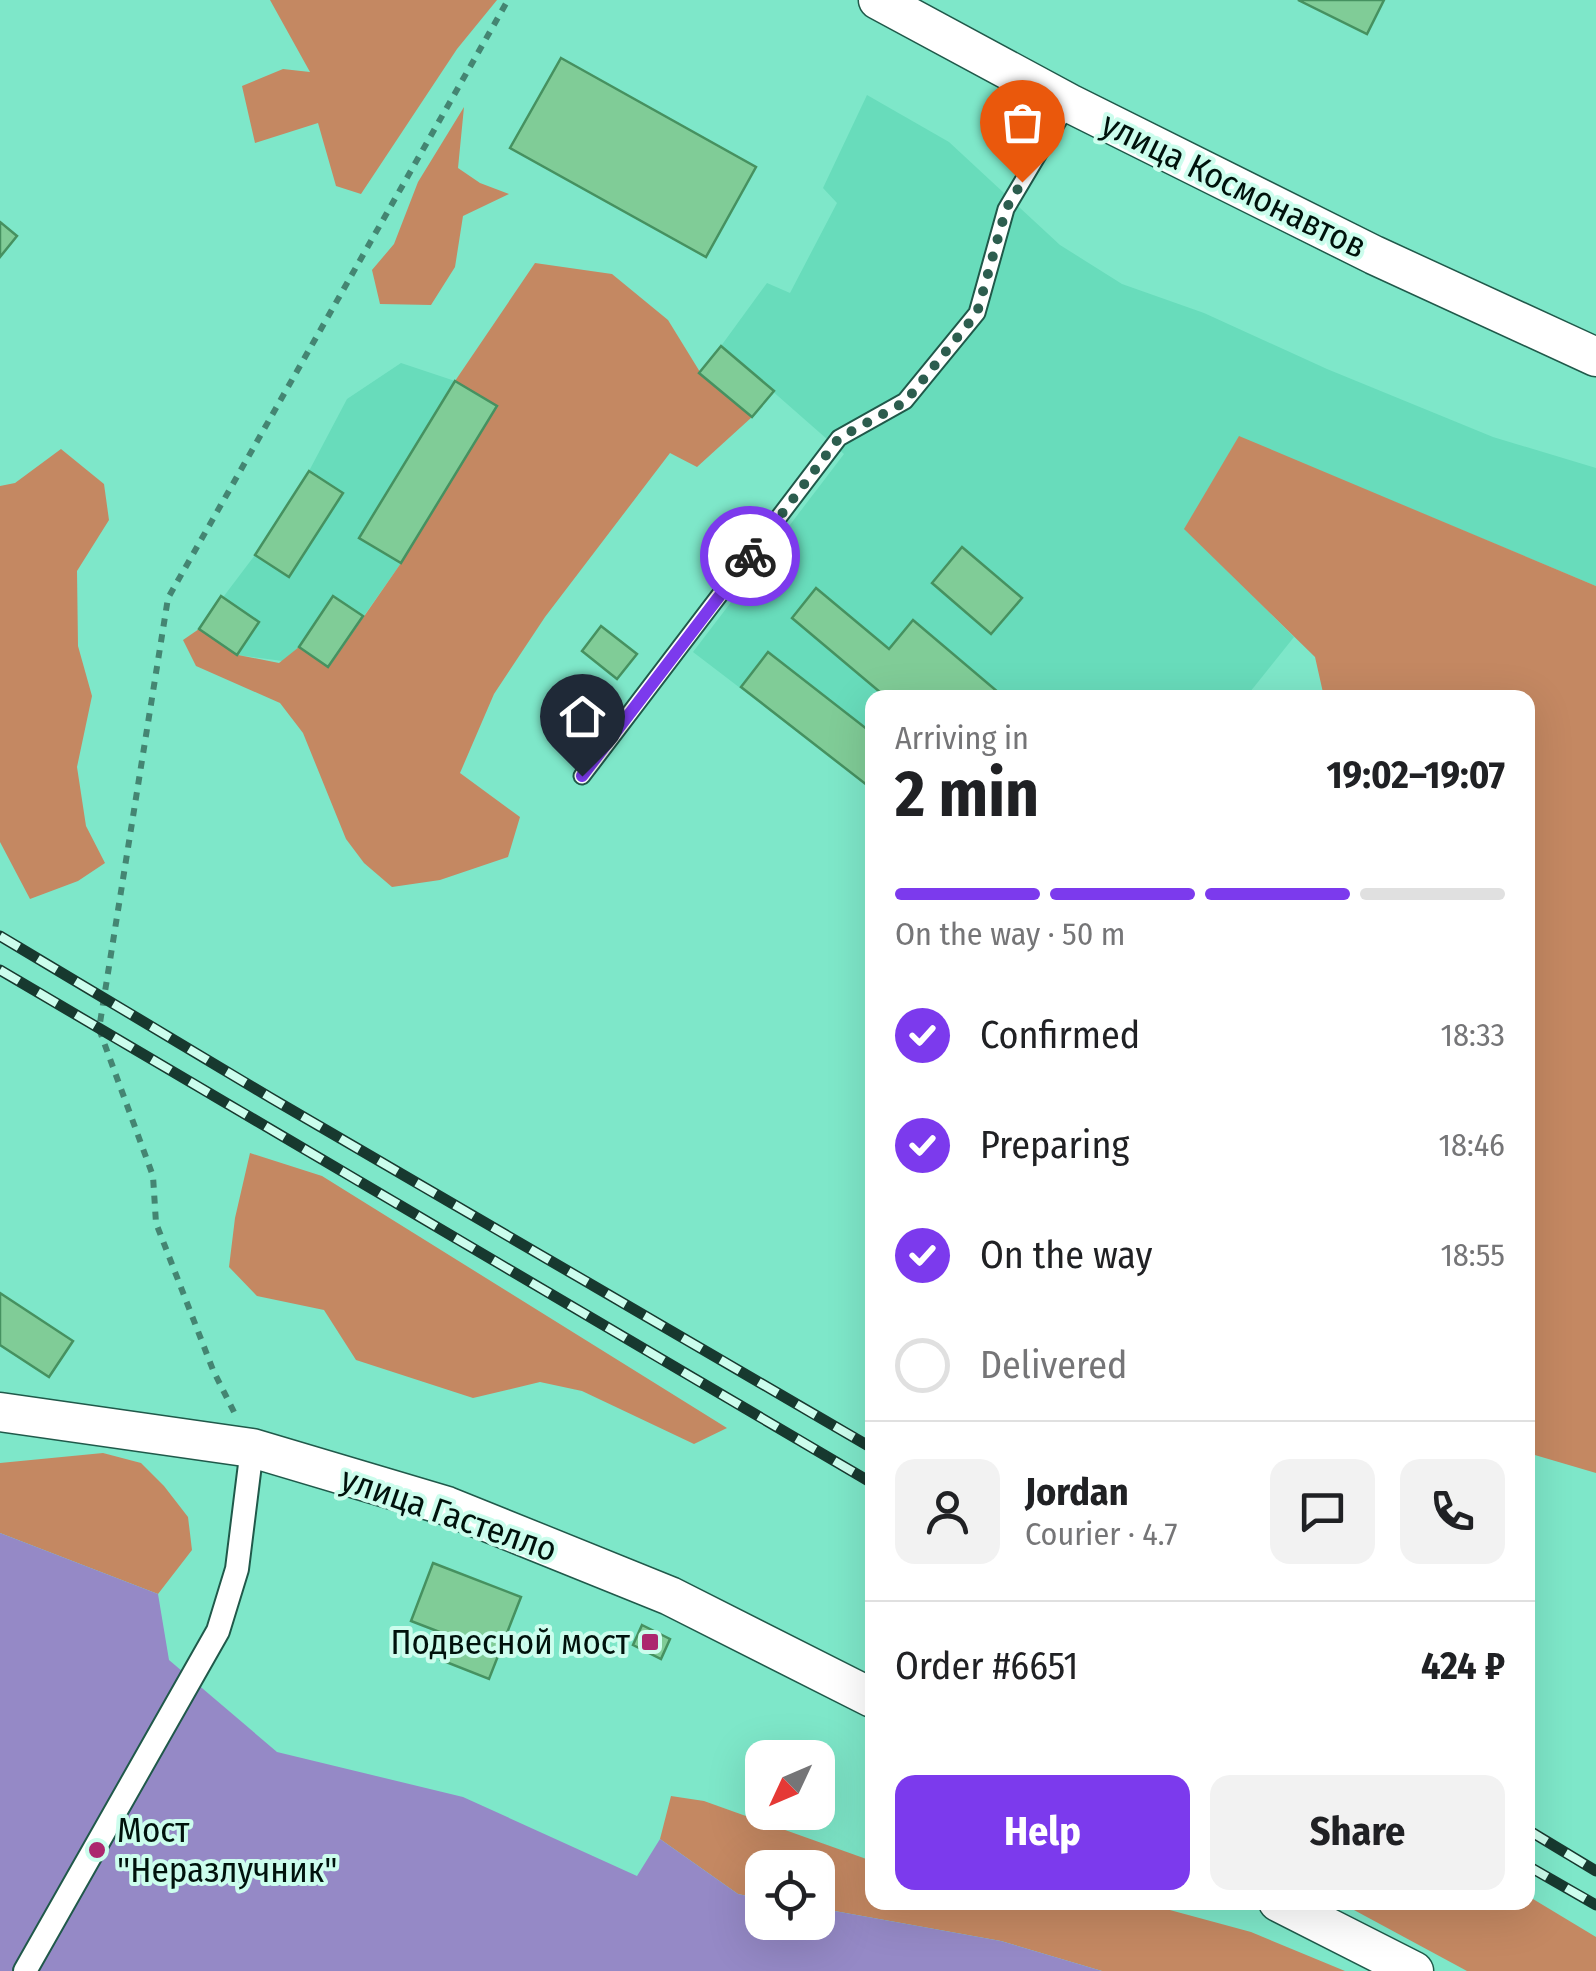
<!DOCTYPE html>
<meta charset="utf-8">
<style>
:root{--surface:#fff;--page:#f2f2f2;--text:#202124;--muted:#757577;--line:#e0e0e0;--accent:#7c3aed}
body{margin:0;font-family:"Fira Sans Condensed",sans-serif;background:var(--page);color:var(--text);height:100vh;display:flex;flex-direction:column;font-size:38px;white-space:nowrap}
*{box-sizing:border-box;margin:0}
p{font-size:32px;color:var(--muted)}
.icon{flex:none;width:55px;height:55px;fill:none;stroke:currentColor;stroke-width:2;stroke-linecap:round;stroke-linejoin:round}
.map{position:relative;flex:1;overflow:hidden}
.panel{position:absolute;left:865px;top:690px;width:670px;height:1220px;display:flex;flex-direction:column;background:var(--surface);border-radius:20px;box-shadow:0 10px 40px #0002}
.panel>*{flex:none}
.needle{width:65px;rotate:226deg}
.controls{position:absolute;left:745px;top:1740px;display:grid;gap:20px}
.controls a{display:grid;place-items:center;width:90px;height:90px;border-radius:20px;background:var(--surface);box-shadow:0 10px 40px #0002;font-size:50px}
.pin{position:absolute;display:grid;place-items:center;width:85px;height:85px;color:#fff;margin:-102px -42px;border-radius:50% 50% 50% 0;rotate:-45deg;box-shadow:0 0 10px #0007}
.pin .icon{rotate:45deg}
.courier{position:absolute;display:grid;place-items:center;width:100px;height:100px;margin:-50px;border:8px solid #7c3aed;border-radius:50%;background:#fff;color:#222;box-shadow:0 2px 12px #0007}
.head em{font-style:normal;font-weight:700}
.head div{display:flex;flex-direction:column-reverse}
.head{display:flex;align-items:center;justify-content:space-between;height:170px;padding:0 30px}
h1{font-size:65px;font-weight:700;line-height:75px}
.bar{display:grid;grid-template-columns:repeat(4,1fr);gap:15px 10px;align-content:center;height:120px;padding:0 30px}
.bar i{height:12px;border-radius:8px;background:var(--line)}
.bar .on{background:var(--accent)}
.bar p{grid-column:span 4}
.line{display:flex;align-items:center;gap:25px;padding:0 30px;border-top:2px solid var(--line)}
.line div{flex:1}
.round{display:grid;place-items:center;flex:none;width:105px;height:105px;border-radius:20px;background:var(--page)}
ol{padding:0 30px;list-style:none}
li{display:flex;align-items:center;gap:30px;height:110px}
li p{margin-inline-start:auto}
li .icon{padding:10px;border-radius:50%;background:var(--accent);color:#fff;stroke-width:4}
li:last-child{color:var(--muted)}
li i{width:55px;height:55px;border:5px solid var(--line);border-radius:50%}
.primary-button{display:flex;gap:20px;margin-top:auto;padding:20px 30px}
.primary-button a{flex:1;height:115px;border-radius:20px;background:var(--accent);color:#fff;font-size:40px;font-weight:700;line-height:115px;text-align:center}
.primary-button a+a{background:var(--page);color:var(--text)}
.map>svg:first-child{display:block}
.built{fill:#68dcbb}
.forest{fill:#c48862}
.water{fill:#9589c6}
.building{fill:#80cc97;stroke:#469160;stroke-width:2.5}
.lines{fill:none;stroke-linecap:round;stroke-linejoin:round}
.service-casing{stroke:#20594a;stroke-width:19}
.pedestrian-casing{stroke:#20594a;stroke-width:26}
.tertiary-casing{stroke:#20594a;stroke-width:41}
.path{stroke:#448572;stroke-width:6;stroke-dasharray:8 8;stroke-linecap:butt}
.service{stroke:#fff;stroke-width:15}
.pedestrian{stroke:#fff;stroke-width:22}
.tertiary{stroke:#fff;stroke-width:38}
.rail-casing{stroke:#17392f;stroke-width:11}
.rail{stroke:#ccfded;stroke-width:8;stroke-dasharray:22;stroke-linecap:butt}
.done{stroke:#2c5d4e;stroke-width:10;stroke-dasharray:0 18}
.route{stroke:#7c3aed;stroke-width:12}
.poi-dot{fill:#ac276e;stroke:#ccfded;stroke-width:4}
.labels{text-anchor:middle;stroke-width:8;stroke-linejoin:round;paint-order:stroke}
.street-label{font-size:35px;fill:#00120c;stroke:#ccfded}
.poi-label{font-size:35px;fill:#00120c;stroke:#ccfded;text-anchor:end}
</style>
<div class="map">
<svg width="1596" height="1971" viewBox="0 0 1596 1971">
<rect width="100%" height="100%" fill="#7ee7c9"/>
<path class="built" d="M867,95L949,142L1060,245L1122,284L1204,313L1327,369L1493,437L1596,468V586L1239,437L1185,529L1294,637L1246,697L872,698V789L693,652L844,454L721,346L767,283L790,293L837,203L823,188Z
M401,363L455,381L497,406L401,563L328,667L237,655L199,629L255,555L309,471L347,399Z"/>
<path class="forest" d="M270,0H497L457,49L361,194L336,186L318,123L255,143L242,86L283,69L310,72Z
M464,107L458,168L480,183L509,194L463,216L455,267L431,305L380,304L372,270L394,244L418,182Z
M535,263L612,274L668,320L700,372L752,417L697,467L670,453L545,617L494,694L460,773L520,817L508,857L440,880L392,887L364,863L346,839L303,733L280,703L196,666L183,640L199,629L238,655L279,663L299,647L329,667L401,563L497,407L455,381Z
M1239,436L1596,586V1473L1528,1453V698L1324,697L1315,657L1184,529Z
M61,449L104,484L109,520L77,571L78,646L92,696L77,767L86,826L105,863L78,881L30,899L0,842V486L15,483Z
M250,1153L322,1176L727,1428L694,1444L582,1391L540,1382L473,1398L356,1360L324,1310L257,1296L229,1267L235,1218Z
M103,1453L141,1463L164,1486L188,1517L192,1550L158,1594L0,1533V1463Z
M671,1796L704,1801L872,1861V1902L1144,1903L1251,1932L1345,1971H1102L1001,1941L818,1908V1868H762V1899L738,1894L660,1839Z
M1528,1896L1596,1937V1971H1467L1341,1903L1528,1902Z"/>
<path class="water" d="M0,1533L158,1594L169,1660L277,1752L463,1797L637,1876L660,1839L738,1894L762,1899V1922H818V1908L1001,1941L1102,1971H0Z"/>
<path class="building" d="M1298,0H1384L1367,34Z
M561,58L756,167L706,257L510,148Z
M0,222L17,236L0,257Z
M721,346L774,391L752,417L699,373Z
M455,381L497,406L401,563L359,538Z
M309,471L343,493L289,577L255,555Z
M962,547L1022,598L991,634L932,583Z
M816,588L889,649L913,620L1005,698H887L792,618Z
M221,596L259,622L237,655L199,629Z
M333,596L363,616L328,667L299,647Z
M601,626L637,654L617,679L582,651Z
M768,652L872,733V789L741,687Z
M0,1293L73,1341L49,1377L0,1345Z
M433,1563L521,1597L489,1679L441,1660L450,1636L411,1621Z
M642,1625L670,1639L661,1659L633,1645Z"/>
<g class="lines">
<defs>
<path id="service" d="M582,776L839,438L905,401L977,313L1006,209L1069,103"/>
<path id="pedestrian" d="M25,1971L218,1631L237,1569L252,1448"/>
<path id="tertiary" d="M878,0L1069,103L1374,255L1596,357
M0,1412L252,1448L447,1506L670,1596L872,1698
M1278,1902L1414,1971"/>
</defs>
<use href="#service" class="service-casing"/>
<use href="#pedestrian" class="pedestrian-casing"/>
<use href="#tertiary" class="tertiary-casing"/>
<path class="path" d="M234,1412L213,1370L156,1223L153,1176L99,1029L168,598L508,0"/>
<use href="#service" class="service"/>
<use href="#pedestrian" class="pedestrian"/>
<use href="#tertiary" class="tertiary"/>
<defs>
<path id="rail" d="M0,936L271,1098L872,1448
M0,970L872,1483
M1528,1830L1596,1871
M1528,1866L1596,1905"/>
</defs>
<use href="#rail" class="rail-casing"/>
<use href="#rail" class="rail"/>
</g>
<g class="lines">
<path class="done" d="M750,556L839,438L905,402L977,313L1006,209L1022,182"/>
<path class="route" d="M582,776L750,556"/>
</g>
<g class="poi-dot">
<rect x="640" y="1632" width="20" height="20" rx="5"/>
<circle cx="97" cy="1850" r="10"/>
</g>
<g class="labels">
<g class="street-label">
<text transform="translate(1234 185) rotate(26)" y="12">улица Космонавтов</text>
<text transform="translate(449 1514) rotate(19)" y="12">улица Гастелло</text>
</g>
<g class="poi-label">
<text x="630" y="1654">Подвесной мост</text>
<text x="117" y="1842" text-anchor="start">Мост<tspan x="117" dy="40">"Неразлучник"</tspan></text>
</g>
</g>
</svg>
<div class="controls">
<a><svg class="needle" viewBox="-14 -14 28 28"><path d="M0-13l5 13h-10z" fill="#e53935"/><path d="M0 13l5-13h-10z" fill="#757577"/></svg></a>
<a><svg class="icon" aria-label="locate" viewBox="0 0 24 24"><circle cx="12" cy="12" r="6"/><path d="M12 2v4M12 18v4M2 12h4M18 12h4"/></svg></a>
</div>
<div class="pin" style="left:1022px;top:182px;background:#ea580c"><svg class="icon" aria-label="bag" viewBox="0 0 24 24"><path d="M5 8h14l-1 12H6zM9 8a3 3 0 0 1 6 0"/></svg></div>
<div class="pin" style="left:582px;top:776px;background:#1f2937"><svg class="icon" aria-label="home" viewBox="0 0 24 24"><path d="M3 11l9-7 9 7M6 9v11h12V9"/></svg></div>
<div class="courier" style="left:750px;top:556px"><svg class="icon" aria-label="bike" viewBox="0 0 24 24"><circle cx="6" cy="16" r="4"/><circle cx="18" cy="16" r="4"/><path d="M6 16l4-8h5l3 8M10 8l3 8H6M13 5h3"/></svg></div>
<section class="panel">
<div class="head"><div><h1>2 min</h1><p>Arriving in</p></div><em>19:02–19:07</em></div>
<div class="bar"><i class="on"></i><i class="on"></i><i class="on"></i><i></i><p>On the way · 50 m</p></div>
<ol>
<li><svg class="icon" aria-label="check" viewBox="0 0 24 24"><path d="M5 12l5 5 9-10"/></svg>Confirmed<p>18:33</p></li>
<li><svg class="icon" aria-label="check" viewBox="0 0 24 24"><path d="M5 12l5 5 9-10"/></svg>Preparing<p>18:46</p></li>
<li><svg class="icon" aria-label="check" viewBox="0 0 24 24"><path d="M5 12l5 5 9-10"/></svg>On the way<p>18:55</p></li>
<li><i></i>Delivered</li>
</ol>
<div class="line" style="height:180px"><a class="round"><svg class="icon" aria-label="person" viewBox="0 0 24 24"><circle cx="12" cy="8" r="4"/><path d="M4 21q1-7 8-7t8 7"/></svg></a><div><b>Jordan</b><p>Courier · 4.7</p></div><a class="round"><svg class="icon" aria-label="chat" viewBox="0 0 24 24"><path d="M4 5h16v11H9l-5 4z"/></svg></a><a class="round"><svg class="icon" aria-label="phone" viewBox="0 0 24 24"><path d="M5 4h4l2 5-3 2q2 4 5 5l2-3 5 2v4C11 20 4 13 5 4z"/></svg></a></div>
<div class="line" style="height:130px"><div>Order #6651</div><b>424 ₽</b></div>
<div class="primary-button"><a>Help</a><a>Share</a></div>
</section>
</div>
